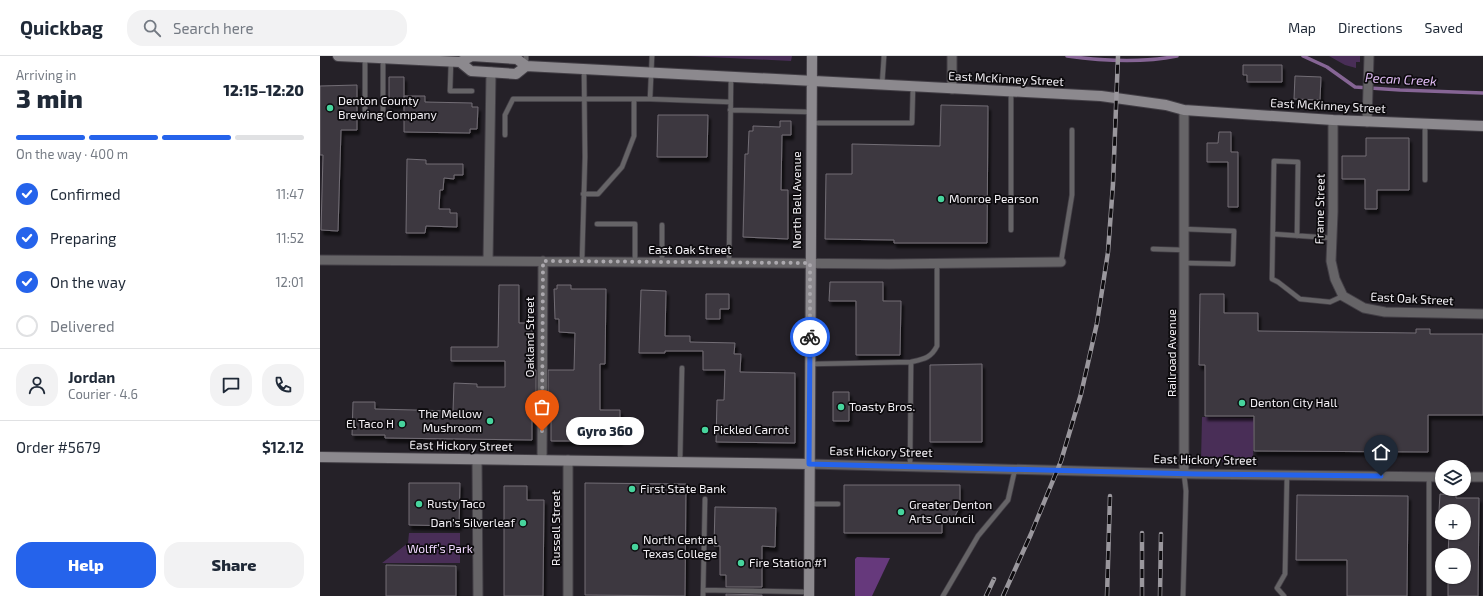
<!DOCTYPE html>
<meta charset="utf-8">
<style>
:root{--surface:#fff;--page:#f2f2f3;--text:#1f2937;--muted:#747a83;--line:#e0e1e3;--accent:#2563eb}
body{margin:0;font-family:"Exo 2",sans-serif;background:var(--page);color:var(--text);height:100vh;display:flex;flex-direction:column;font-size:15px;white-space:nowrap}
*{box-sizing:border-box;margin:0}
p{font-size:13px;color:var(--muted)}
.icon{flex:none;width:22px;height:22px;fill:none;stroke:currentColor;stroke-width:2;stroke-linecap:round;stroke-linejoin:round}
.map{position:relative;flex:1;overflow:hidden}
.details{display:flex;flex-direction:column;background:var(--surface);width:320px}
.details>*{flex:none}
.fabs{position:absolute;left:1115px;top:404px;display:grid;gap:8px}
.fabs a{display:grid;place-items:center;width:36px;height:36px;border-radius:50%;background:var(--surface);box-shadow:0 1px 3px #0004;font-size:20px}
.pin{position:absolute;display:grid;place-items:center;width:34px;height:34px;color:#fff;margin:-41px -17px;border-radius:50% 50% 50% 0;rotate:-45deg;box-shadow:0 0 4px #0007}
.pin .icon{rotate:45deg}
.courier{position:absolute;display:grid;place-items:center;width:40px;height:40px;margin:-20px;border:3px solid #2563eb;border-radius:50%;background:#fff;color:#222;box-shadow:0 1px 5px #0007}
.bubble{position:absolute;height:28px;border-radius:14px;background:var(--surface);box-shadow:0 1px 3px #0004;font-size:13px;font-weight:800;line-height:28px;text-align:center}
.overview em{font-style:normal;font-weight:800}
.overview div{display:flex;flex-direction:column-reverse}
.overview{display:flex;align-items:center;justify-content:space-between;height:68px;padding:0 16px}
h1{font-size:26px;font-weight:800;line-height:30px}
.bar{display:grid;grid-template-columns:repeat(4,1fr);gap:6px 4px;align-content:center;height:48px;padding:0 16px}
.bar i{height:5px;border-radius:3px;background:var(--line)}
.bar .on{background:var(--accent)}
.bar p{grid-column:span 4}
.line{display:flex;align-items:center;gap:10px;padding:0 16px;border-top:1px solid var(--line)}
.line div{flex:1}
.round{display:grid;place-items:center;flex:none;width:42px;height:42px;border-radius:16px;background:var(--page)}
ol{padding:0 16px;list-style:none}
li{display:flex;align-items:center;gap:12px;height:44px}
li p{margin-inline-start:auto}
li .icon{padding:4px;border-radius:50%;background:var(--accent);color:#fff;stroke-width:4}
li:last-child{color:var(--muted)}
li i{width:22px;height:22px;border:2px solid var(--line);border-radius:50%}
.action{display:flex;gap:8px;margin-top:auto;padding:8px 16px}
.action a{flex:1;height:46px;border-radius:16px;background:var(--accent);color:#fff;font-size:16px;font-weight:800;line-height:46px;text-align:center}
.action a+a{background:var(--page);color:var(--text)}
header{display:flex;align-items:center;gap:24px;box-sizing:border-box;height:56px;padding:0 20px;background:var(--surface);border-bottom:1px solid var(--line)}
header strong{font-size:19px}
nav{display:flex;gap:22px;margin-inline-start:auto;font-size:14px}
.search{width:280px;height:36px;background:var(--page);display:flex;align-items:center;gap:10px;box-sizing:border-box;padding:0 14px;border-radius:16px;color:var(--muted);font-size:15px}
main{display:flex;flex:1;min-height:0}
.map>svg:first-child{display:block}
.green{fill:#492e57}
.forest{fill:#66397c}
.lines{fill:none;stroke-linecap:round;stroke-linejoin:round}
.stream{stroke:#866595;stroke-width:3.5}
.building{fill:#3e3941;stroke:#726d75;filter:url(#shadow)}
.lane-casing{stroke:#423e45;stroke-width:6}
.street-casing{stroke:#423e45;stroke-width:11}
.secondary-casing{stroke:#423e45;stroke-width:12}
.lane{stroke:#666467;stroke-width:4.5}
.street{stroke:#666467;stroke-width:9}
.secondary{stroke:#8c898e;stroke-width:10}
.rail-casing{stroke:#9a979d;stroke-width:4.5}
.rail{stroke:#0d0b0e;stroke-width:3;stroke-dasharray:9;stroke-linecap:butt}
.done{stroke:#aba8ad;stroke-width:4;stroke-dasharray:0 7.2}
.route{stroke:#2563eb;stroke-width:5}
.poi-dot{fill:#47d49d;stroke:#0d0b0e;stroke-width:1.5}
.labels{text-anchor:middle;stroke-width:3.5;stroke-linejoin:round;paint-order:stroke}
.street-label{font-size:12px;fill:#f3f0f5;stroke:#0d0b0e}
.poi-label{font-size:12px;fill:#f3f0f5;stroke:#0d0b0e;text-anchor:start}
.park-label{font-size:12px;fill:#f1d8ff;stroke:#0d0b0e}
.water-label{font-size:13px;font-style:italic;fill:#e4bff8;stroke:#0d0b0e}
</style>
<header>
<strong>Quickbag</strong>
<div class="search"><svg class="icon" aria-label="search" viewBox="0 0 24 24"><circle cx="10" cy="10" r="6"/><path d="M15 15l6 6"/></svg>Search here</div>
<nav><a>Map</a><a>Directions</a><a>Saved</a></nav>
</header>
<main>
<section class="details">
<div class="overview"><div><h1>3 min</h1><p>Arriving in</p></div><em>12:15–12:20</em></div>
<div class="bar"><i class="on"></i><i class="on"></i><i class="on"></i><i></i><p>On the way · 400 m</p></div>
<ol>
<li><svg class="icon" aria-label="check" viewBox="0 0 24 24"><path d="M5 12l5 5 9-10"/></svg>Confirmed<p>11:47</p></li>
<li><svg class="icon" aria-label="check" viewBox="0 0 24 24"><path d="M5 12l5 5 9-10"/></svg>Preparing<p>11:52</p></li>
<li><svg class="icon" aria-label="check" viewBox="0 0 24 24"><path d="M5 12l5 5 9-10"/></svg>On the way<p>12:01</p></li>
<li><i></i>Delivered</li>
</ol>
<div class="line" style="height:72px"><a class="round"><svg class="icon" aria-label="person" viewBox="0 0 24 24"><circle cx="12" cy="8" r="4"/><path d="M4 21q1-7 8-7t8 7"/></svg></a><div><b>Jordan</b><p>Courier · 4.6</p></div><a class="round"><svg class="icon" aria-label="chat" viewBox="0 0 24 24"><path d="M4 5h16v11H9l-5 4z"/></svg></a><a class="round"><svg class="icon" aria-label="phone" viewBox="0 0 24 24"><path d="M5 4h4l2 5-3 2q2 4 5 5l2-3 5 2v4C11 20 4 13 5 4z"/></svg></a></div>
<div class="line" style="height:52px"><div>Order #5679</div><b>$12.12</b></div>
<div class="action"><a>Help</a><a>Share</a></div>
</section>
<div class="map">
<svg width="1163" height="540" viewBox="0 0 1163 540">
<defs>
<filter id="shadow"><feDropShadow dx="2.5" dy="4.5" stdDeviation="1" flood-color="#0009"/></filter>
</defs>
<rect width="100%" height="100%" fill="#252128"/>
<path class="green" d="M370,0H472L471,5Z
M1009,0H1040V6H1036V12L1025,9Z
M882,361L934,362L933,406L881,405Z
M89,477H140V507H62L88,487Z"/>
<path class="forest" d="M537,501L570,502L552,540H535V503Z"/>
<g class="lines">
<path class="stream" d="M747,0C783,5 822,7 857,0
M983,0L1007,11L1035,31L1080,34L1163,37"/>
</g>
<path class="building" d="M923,9H962V26H927V19H923Z
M975,20L1001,21L1000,44L974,43Z
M69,21H84V48H69Z
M37,29V74H21L18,175L1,174L3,99H0V30Z
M84,40H105V46L152,47V51H158L157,73H150V77L84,76Z
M621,49L668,50L667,187H574V184L505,183L506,118H532V88L620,90Z
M338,59H388L387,101H337Z
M460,65H471V79H462L461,134H468V183L423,181L425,98H428L429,75H433V70L460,71Z
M899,76H911V96H918V151H908V106H887V87H898Z
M1046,82H1089V134H1057V153H1045V123H1022V100H1046Z
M87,103L106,104V108H143V119H134V123L124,122L123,134H120L119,153H130V157H137V171L106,170L105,177H86Z
M510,226H563V245H581L580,299H536V245H509Z
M179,229H199V267H212V314H216V342H212V384L65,382V379H32L33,346H55V353L133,355L134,327L157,328V331H185V305H131V291H178Z
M237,229H251V233H286L285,308H280V354H300V385H231V342H228V314H254L255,277L239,276V263H235L234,233H237Z
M321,234L346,235L345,280H370V286L415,287L414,298H421L420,316L475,317V387L396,386L397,344H404L405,314H383V295H345V297H319Z
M386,238H409V253H400V263H386Z
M880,238H904V257H938V275L1096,277V273H1110V278H1163V359H1108V396L934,395V360H885V309H879Z
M662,308V386H610V309Z
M513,336H529V365H513Z
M89,427H140L139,470L89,469Z
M265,427L366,428L365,540L265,539Z
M524,429H640V450L634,462H622V477H524Z
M184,430H207V444H224L223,540H184Z
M1120,438L1136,439V442H1159L1158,540H1128V521H1144V499H1128L1129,477H1144V455H1119Z
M977,439L1088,440L1087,540H1027V504H976Z
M395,451L456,452L455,491L442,490V531H406V519H400V490H394Z
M66,509L136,510V540H66Z
M406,538L442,539V540H406Z"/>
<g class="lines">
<defs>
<path id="lane" d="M206,0V10
M45,2V59H63V2
M131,6L130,35H152
M562,29L564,0
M330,43L332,0
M410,54L491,56
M491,67H592L593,31
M1105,68V124
M185,79V59L193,43H330L410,46
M263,138H278L302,111L314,80V43
M277,168H315V206
M342,169V206
M864,173L914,175L913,208L864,207
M691,174V36
M953,178L1012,182
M977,180L978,106L954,105L952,223L958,226L980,243L1010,246L1023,240
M833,193L864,194
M262,205L265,101L264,13
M409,206L411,20
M741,206L752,139V74
M491,308L591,306
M360,406L362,312
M590,410L591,306C604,303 611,302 617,290V207
M1109,420V540
M490,448H518
M383,534L489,536
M383,540L385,443
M623,540L658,480L688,444L695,413
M863,540L866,435L864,418
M964,540L957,532L965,518L967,419"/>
<path id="street" d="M632,33V0
M864,54V418
M1013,64V156L1011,205L1015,223L1023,240L1044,252L1065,256L1163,258
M1047,66L1049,0
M0,204L569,208L741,206
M168,205L171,16
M157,403L158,540
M222,404L223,205
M489,408L876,418L1122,421
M1144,421H1163
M248,540V404"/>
<path id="secondary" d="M18,0L140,6L152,0L197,3L206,10L781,40L846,49L864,54L1013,64L1163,70
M140,6L151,15L196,18L206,10
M0,401L489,408
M489,540L492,0"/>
</defs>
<use href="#lane" class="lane-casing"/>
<use href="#street" class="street-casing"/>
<use href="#secondary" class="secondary-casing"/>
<use href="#lane" class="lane"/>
<use href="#street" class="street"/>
<use href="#secondary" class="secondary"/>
<defs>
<path id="rail" d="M666,540L674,523
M683,540L711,478L741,405L761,338L777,267L788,196L793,128L798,0
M787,540L790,440
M822,540V477
M840,540L841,478"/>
</defs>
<use href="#rail" class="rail-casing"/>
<use href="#rail" class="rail"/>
</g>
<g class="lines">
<path class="done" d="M222,375L223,205L490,207V281"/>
<path class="route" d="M490,281L489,408L876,418L1061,420"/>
</g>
<g class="poi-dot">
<circle cx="10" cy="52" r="4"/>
<circle cx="621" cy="143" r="4"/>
<circle cx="922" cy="347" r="4"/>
<circle cx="521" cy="351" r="4"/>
<circle cx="170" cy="365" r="4"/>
<circle cx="82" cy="368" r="4"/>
<circle cx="385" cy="374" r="4"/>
<circle cx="312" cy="433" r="4"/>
<circle cx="99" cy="448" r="4"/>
<circle cx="581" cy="456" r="4"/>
<circle cx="203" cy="467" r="4"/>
<circle cx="315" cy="491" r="4"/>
<circle cx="421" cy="507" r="4"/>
</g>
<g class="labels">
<g class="street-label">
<text transform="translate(686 23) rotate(3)" y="4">East McKinney Street</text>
<text transform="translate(1008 50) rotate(3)" y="4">East McKinney Street</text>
<text transform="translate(477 144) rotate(-90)" y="4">North Bell Avenue</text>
<text transform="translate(1000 153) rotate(-89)" y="4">Frame Street</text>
<text x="370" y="198">East Oak Street</text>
<text transform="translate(1092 243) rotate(3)" y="4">East Oak Street</text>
<text transform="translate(210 281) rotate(-90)" y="4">Oakland Street</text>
<text transform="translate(852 297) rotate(-90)" y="4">Railroad Avenue</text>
<text transform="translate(141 390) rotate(1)" y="4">East Hickory Street</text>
<text transform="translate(561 396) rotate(1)" y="4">East Hickory Street</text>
<text transform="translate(885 404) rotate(1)" y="4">East Hickory Street</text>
<text transform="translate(236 472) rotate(-90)" y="4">Russell Street</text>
</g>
<g class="poi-label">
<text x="18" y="49">Denton County<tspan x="18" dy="14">Brewing Company</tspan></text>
<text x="629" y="147">Monroe Pearson</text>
<text x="930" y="351">Denton City Hall</text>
<text x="529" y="355">Toasty Bros.</text>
<text x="162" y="362" text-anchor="end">The Mellow<tspan x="162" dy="14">Mushroom</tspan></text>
<text x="74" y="372" text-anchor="end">El Taco H</text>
<text x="393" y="378">Pickled Carrot</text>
<text x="320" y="437">First State Bank</text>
<text x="107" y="452">Rusty Taco</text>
<text x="589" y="453">Greater Denton<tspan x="589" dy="14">Arts Council</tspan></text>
<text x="195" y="471" text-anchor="end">Dan's Silverleaf</text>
<text x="323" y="488">North Central<tspan x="323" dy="14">Texas College</tspan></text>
<text x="429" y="511">Fire Station #1</text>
</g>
<g class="park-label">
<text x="120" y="497">Wolff’s Park</text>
</g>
<g class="water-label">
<text transform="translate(1081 23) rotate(3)" y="5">Pecan Creek</text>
</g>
</g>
</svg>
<div class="fabs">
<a><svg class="icon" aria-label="layers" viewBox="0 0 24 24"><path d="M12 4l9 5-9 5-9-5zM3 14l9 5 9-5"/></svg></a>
<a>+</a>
<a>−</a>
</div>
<div class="pin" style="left:222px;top:375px;background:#ea580c"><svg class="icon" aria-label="bag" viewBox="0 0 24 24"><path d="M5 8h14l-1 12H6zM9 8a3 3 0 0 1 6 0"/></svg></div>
<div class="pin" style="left:1061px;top:420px;background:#1f2937"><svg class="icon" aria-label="home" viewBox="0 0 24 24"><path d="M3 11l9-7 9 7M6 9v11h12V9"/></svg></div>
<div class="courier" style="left:490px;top:281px"><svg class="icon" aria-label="bike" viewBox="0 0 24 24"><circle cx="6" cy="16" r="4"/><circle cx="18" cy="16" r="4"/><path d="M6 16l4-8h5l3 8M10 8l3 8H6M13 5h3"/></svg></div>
<div class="bubble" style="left:246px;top:361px;width:78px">Gyro 360</div>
</div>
</main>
